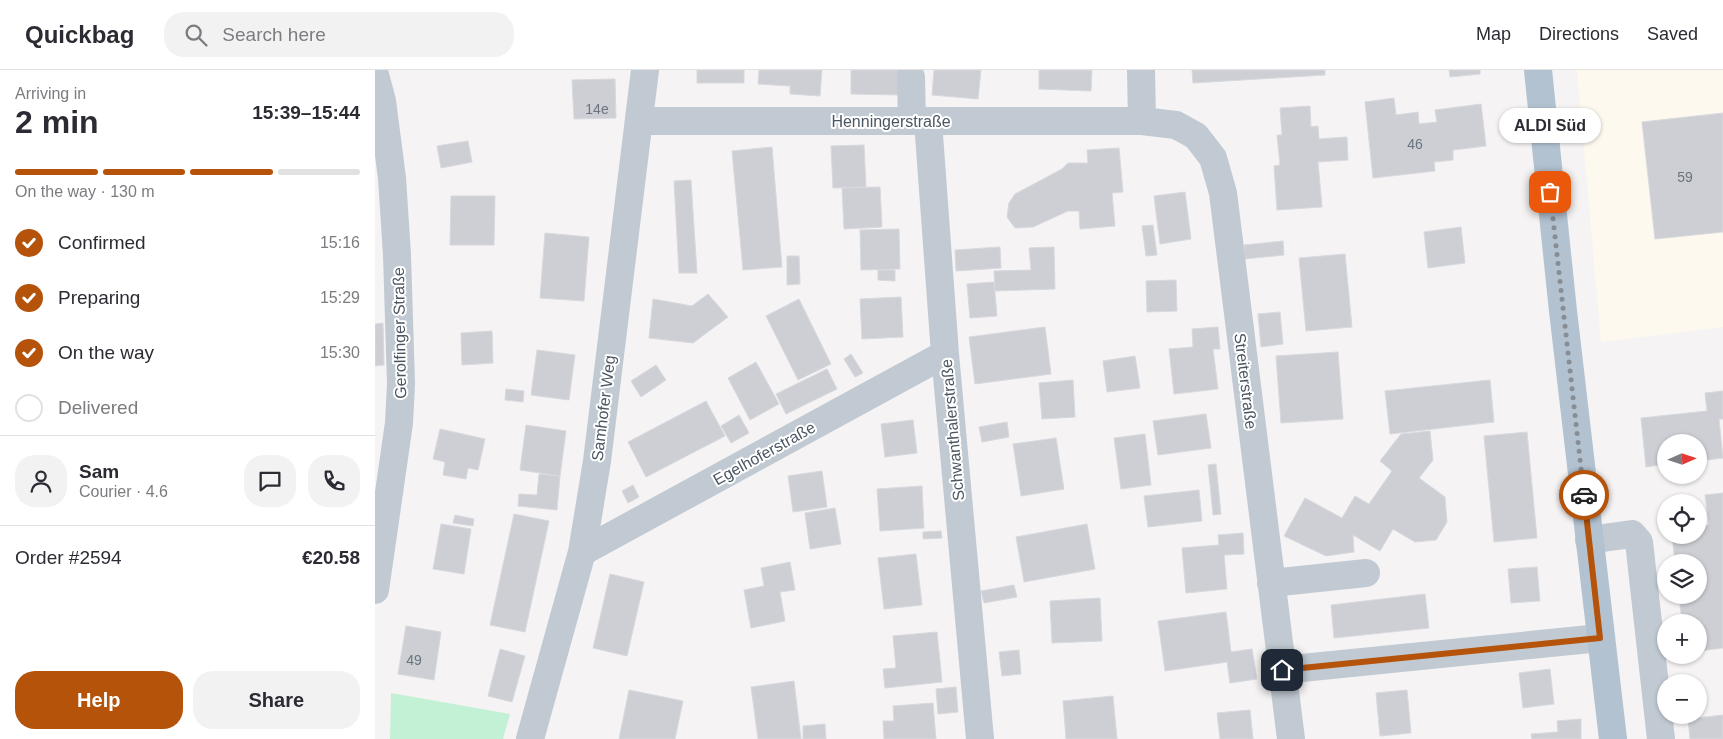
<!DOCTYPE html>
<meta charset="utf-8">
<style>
:root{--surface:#fff;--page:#f2f2f3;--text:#2b2b33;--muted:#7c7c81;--line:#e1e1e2;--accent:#b45309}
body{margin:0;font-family:Helvetica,sans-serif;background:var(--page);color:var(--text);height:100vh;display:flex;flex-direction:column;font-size:19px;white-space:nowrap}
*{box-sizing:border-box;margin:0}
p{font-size:16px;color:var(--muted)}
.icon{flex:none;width:28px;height:28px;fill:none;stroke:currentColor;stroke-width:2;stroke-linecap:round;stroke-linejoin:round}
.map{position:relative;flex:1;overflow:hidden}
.side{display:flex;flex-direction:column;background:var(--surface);width:375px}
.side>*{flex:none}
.needle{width:32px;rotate:87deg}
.tools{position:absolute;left:1282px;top:364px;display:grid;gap:10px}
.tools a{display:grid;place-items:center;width:50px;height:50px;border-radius:50%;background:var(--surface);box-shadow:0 1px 4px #0004;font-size:25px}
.pin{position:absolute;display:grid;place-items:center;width:42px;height:42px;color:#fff;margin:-21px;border-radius:10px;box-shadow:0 2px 8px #0006}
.courier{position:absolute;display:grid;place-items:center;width:50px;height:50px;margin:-25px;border:4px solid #b45309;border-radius:50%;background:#fff;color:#222;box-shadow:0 1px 6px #0007}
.bubble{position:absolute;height:35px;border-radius:18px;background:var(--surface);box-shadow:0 1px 4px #0004;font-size:16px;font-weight:600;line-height:35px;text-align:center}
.overview em{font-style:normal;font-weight:600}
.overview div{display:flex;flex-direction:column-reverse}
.overview{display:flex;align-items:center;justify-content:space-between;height:85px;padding:0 15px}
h1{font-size:32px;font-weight:600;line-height:38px}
.bar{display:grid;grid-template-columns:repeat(4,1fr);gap:8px 5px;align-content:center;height:60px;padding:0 15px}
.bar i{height:6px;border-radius:4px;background:var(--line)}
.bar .on{background:var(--accent)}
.bar p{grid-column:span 4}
.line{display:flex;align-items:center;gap:12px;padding:0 15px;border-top:1px solid var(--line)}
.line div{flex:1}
.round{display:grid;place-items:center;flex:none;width:52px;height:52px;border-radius:20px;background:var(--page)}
ol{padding:0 15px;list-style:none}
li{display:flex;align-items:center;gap:15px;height:55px}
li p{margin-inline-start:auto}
li .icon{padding:5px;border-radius:50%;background:var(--accent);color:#fff;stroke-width:4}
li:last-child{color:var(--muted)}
li i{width:28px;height:28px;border:2px solid var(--line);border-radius:50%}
.cta{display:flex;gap:10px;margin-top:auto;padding:10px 15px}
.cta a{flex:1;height:58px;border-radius:20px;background:var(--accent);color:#fff;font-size:20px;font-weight:600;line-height:58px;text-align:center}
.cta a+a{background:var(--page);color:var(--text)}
header{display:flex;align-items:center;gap:30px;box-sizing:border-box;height:70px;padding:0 25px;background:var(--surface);border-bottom:1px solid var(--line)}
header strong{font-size:24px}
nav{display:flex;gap:28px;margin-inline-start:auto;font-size:18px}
.search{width:350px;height:45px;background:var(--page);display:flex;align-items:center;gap:12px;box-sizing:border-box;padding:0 18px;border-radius:20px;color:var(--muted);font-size:19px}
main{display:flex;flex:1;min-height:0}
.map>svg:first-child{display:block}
.commercial{fill:#fdf9ef}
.green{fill:#c3f1d5}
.building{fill:#cdcfd5;stroke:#d7d9de}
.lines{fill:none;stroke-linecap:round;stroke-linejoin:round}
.minor{stroke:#c1cad2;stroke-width:28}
.major{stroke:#b3c2d1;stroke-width:28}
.done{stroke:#868d94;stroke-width:5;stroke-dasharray:0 9}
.route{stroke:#b45309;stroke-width:6}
.labels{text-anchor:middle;stroke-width:4;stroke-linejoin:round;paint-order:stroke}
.number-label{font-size:14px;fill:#6b747e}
.street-label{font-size:16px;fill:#4a5661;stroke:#fff}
</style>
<header>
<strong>Quickbag</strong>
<div class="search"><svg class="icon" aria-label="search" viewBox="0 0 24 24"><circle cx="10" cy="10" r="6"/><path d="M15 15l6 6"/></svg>Search here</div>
<nav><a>Map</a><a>Directions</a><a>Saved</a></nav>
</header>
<main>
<section class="side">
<div class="overview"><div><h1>2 min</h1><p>Arriving in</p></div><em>15:39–15:44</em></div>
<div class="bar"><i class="on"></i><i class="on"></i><i class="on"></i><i></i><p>On the way · 130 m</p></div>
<ol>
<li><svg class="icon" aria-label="check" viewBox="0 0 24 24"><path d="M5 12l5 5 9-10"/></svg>Confirmed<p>15:16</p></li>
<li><svg class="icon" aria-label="check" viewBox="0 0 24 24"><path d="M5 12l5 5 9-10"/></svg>Preparing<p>15:29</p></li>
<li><svg class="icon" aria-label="check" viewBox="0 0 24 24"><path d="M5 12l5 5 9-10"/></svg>On the way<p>15:30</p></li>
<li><i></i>Delivered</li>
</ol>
<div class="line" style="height:90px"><a class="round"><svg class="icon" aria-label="person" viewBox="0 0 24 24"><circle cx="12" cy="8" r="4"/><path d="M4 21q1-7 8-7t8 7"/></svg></a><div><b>Sam</b><p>Courier · 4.6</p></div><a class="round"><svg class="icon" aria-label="chat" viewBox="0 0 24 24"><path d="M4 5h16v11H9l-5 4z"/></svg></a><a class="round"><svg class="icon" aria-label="phone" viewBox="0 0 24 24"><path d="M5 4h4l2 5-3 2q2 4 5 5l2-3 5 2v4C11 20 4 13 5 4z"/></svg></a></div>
<div class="line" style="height:65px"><div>Order #2594</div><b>€20.58</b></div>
<div class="cta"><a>Help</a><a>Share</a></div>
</section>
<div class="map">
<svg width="1348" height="669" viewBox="0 0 1348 669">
<rect width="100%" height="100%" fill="#f5f3f3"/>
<path class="commercial" d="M1202,0H1348V257L1226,272Z"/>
<path class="green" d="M16,623L135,644L128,669H15Z"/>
<path class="building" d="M322,0H369V13H322Z
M384,0H447L445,26L415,24V16L383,14Z
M476,0H526L525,25L476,24Z
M559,0H606L603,29L557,25Z
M664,0H717L716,21L664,19Z
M817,0H950V5L818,13Z
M1074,0H1105V4L1075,7Z
M240,9L241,48L199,49L197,10Z
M1019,28L1021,45L1043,42L1044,54L1062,52L1060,40L1106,34L1111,76L1078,80V90L1059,92L1060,101L998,108L990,32Z
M935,36L936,57L943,56L944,69L972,67L973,90L943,92L947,137L902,140L899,96L905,95L902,65H907L905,38Z
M1348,43V162L1280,169L1267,52Z
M93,71L97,92L66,98L62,76Z
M489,75L491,117L458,118L456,76Z
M397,77L407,197L368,200L357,81Z
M744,78L748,122L737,123L740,156L705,159L704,141H693L658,157L640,158L632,147L634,133L640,124L687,99L693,93H713L712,80Z
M316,110L322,203H304L299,111Z
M505,117L507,157L469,159L467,118Z
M810,122L816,169L785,174L779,126Z
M76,126H120L119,175H75Z
M778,155L782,185L771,186L767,156Z
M1086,157L1090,193L1053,198L1049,162Z
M524,159L525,199L486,200L485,160Z
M170,163L214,167L209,231L165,228Z
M908,171L909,185L870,189L869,175Z
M625,177L626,198L581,201L580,180Z
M679,177L680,219L620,221L619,201L656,200L654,178Z
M970,184L977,257L931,261L924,188Z
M412,186H424L425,214L412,215Z
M503,200H520V211L503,210Z
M801,210L802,241L772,242L771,211Z
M619,212L622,246L595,248L592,214Z
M333,224L353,247L318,273L274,268L278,229L317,236Z
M526,227L528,267L487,269L485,229Z
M424,229L456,294L423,310L391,246Z
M905,242L908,274L886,277L883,244Z
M8,253L9,295L0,296V254Z
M670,257L676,304L600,314L594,267Z
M843,257L845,279H838L843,319L799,324L794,279L818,277L817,259Z
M117,261L118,293L87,295L86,263Z
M162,280L200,285L194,330L156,325Z
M963,282L968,349L906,353L901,286Z
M476,284L488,303L480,307L469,289Z
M760,286L765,318L732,322L728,291Z
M381,292L404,334L375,350L353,308Z
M281,295L291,310L266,327L256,311Z
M452,299L462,319L411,344L401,324Z
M698,310L700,347L667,349L664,313Z
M1115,310L1119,352L1015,364L1010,321Z
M131,319L149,321L148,332L130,330Z
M1348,321V349H1344L1348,388L1324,391V372H1291V394L1271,397L1266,348L1332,341L1330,323Z
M331,331L350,366L271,407L253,372Z
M831,344L836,378L783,385L778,351Z
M364,345L374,363L356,373L346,356Z
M538,350L542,383L510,387L506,354Z
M632,352L634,367L607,372L604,357Z
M151,355L191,361L185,406L145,400Z
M65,359L110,369L103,400L93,398L91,409L68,405L70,392L58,389Z
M1055,361L1058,390L1044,408L1070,427L1072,452L1061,470L1040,472L1018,459L1005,481L978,465L979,482L951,486L909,466L930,428L967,448L980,426L994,434L1017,401L1005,391L1026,364Z
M1152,362L1162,468L1119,472L1109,366Z
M770,364L776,415L746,419L739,368Z
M681,368L689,419L646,426L638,374Z
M841,394L846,444L838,445L833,395Z
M447,401L452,437L418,442L413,406Z
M164,404L185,406L182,440L143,436L144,424L162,425Z
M258,415L264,427L253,433L247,421Z
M547,416L549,458L505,461L502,419Z
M824,420L827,451L773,457L769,426Z
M1348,423V578L1324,581V552H1307L1304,525H1324V492H1300L1297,465H1324V456L1334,455L1330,425Z
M460,438L466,474L435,479L430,443Z
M139,444L174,451L150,562L115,555Z
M80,445L99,449L98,456L78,453Z
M66,454L96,459L89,504L58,499Z
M712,454L720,499L649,512L641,467Z
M566,461L567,468L548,469V462Z
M868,463L869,484L849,485L852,519L811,523L807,478L844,475L843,465Z
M541,484L547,535L509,539L503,488Z
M415,492L420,520L405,522L410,551L376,558L369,520L389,516L386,498Z
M1162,497L1165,531L1136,533L1133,499Z
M235,504L269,512L252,586L218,578Z
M639,515L642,527L609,533L606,521Z
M1050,524L1054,558L959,568L956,535Z
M725,528L727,571L677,573L675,531Z
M851,542L856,582L877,579L882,609L855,613L852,592L790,601L783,551Z
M31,556L66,562L59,610L23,604Z
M562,562L567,612L510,618L508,599L521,598L518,566Z
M125,579L150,586L137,632L113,626Z
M644,580L646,604L627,606L624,582Z
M1175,599L1179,634L1148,638L1144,603Z
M419,611L426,669H383L376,617Z
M581,617L583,642L563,644L561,619Z
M254,620L308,631L300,669H244Z
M1032,620L1036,663L1005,666L1001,623Z
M738,626L742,669H691L688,631Z
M558,633L561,669H509L508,651H519L518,636Z
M875,640L878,669H845L842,643Z
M1348,645V669H1315L1313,649Z
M1206,649V669H1157L1156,664L1183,662L1182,651Z
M450,654L451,669H428V656Z"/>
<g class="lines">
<path class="minor" d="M766,0L767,51L801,55L821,66L838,88L848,123L916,669
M0,5L7,31L17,108L22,185L26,314L24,353L0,520
M536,7L537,51
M264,51H767
M553,51L570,284L605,669
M1214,470L1257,464L1264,472L1286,669
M207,482L570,284
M896,513L991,503
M907,600L1225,568
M155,669L207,482L222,391L270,0"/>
<path class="major" d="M1163,0L1188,241L1238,669"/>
</g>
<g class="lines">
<path class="done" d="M1175,122L1209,425"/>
<path class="route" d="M907,600L1225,568L1209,425"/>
</g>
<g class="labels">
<g class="number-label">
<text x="222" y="44">14e</text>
<text x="1040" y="79">46</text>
<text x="1310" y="112">59</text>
<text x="39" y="595">49</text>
</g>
<g class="street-label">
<text x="516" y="57">Henningerstraße</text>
<text transform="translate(24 263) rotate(-91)" y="6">Gerolfinger Straße</text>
<text transform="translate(871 311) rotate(83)" y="6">Streiterstraße</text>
<text transform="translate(228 338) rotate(-83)" y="6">Samhofer Weg</text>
<text transform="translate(577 360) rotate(-95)" y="6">Schwanthalerstraße</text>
<text transform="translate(389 383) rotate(-29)" y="6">Egelhoferstraße</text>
</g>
</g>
</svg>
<div class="tools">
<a><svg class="needle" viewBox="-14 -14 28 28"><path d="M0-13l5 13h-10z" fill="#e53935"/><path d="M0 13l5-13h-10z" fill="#7c7c81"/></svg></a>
<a><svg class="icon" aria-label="locate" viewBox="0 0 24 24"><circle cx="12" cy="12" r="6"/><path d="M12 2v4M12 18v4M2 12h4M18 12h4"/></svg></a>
<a><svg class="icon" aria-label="layers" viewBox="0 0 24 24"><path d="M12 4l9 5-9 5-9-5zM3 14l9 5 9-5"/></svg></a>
<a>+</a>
<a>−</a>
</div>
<div class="pin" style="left:1175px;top:122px;background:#ea580c"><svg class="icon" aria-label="bag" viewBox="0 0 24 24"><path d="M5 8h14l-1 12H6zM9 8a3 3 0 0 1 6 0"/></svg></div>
<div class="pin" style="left:907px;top:600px;background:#1f2937"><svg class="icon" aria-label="home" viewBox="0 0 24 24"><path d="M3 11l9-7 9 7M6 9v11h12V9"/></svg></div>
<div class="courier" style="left:1209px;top:425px"><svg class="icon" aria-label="car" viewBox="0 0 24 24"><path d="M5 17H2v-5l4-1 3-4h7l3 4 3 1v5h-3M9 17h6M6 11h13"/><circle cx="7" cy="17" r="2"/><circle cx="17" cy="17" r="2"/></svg></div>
<div class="bubble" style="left:1124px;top:38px;width:102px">ALDI Süd</div>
</div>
</main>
